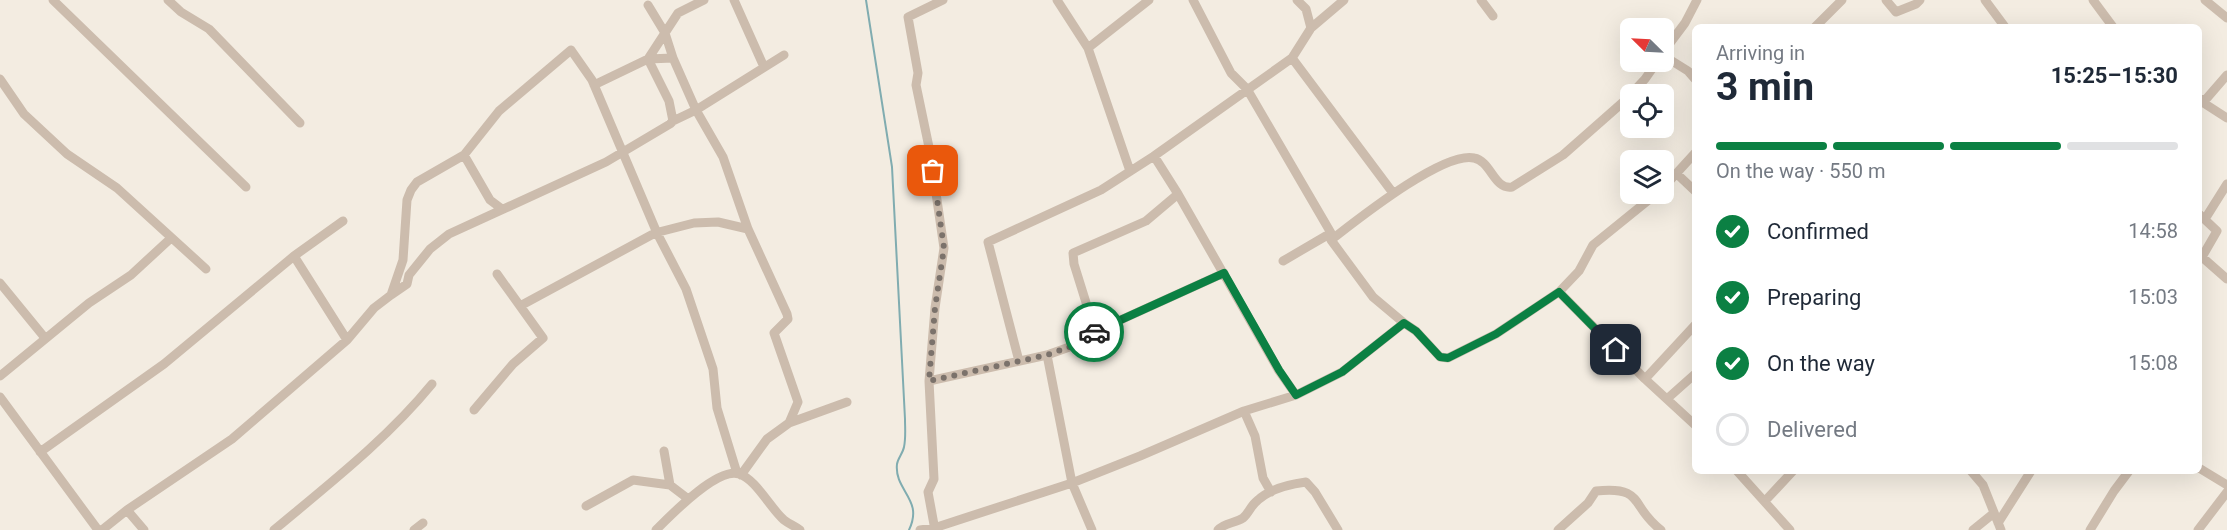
<!DOCTYPE html>
<meta charset="utf-8">
<style>
:root{--surface:#fff;--page:#f6f6f7;--text:#1f2937;--muted:#747a83;--line:#e0e1e3;--accent:#0b8043}
body{margin:0;font-family:Roboto,sans-serif;background:var(--page);color:var(--text);height:100vh;display:flex;flex-direction:column;font-size:22px;white-space:nowrap}
*{box-sizing:border-box;margin:0}
p{font-size:20px;color:var(--muted)}
.icon{flex:none;width:33px;height:33px;fill:none;stroke:currentColor;stroke-width:2;stroke-linecap:round;stroke-linejoin:round}
.map{position:relative;flex:1;overflow:hidden}
.sheet{position:absolute;left:1692px;top:24px;width:510px;height:450px;display:flex;flex-direction:column;background:var(--surface);border-radius:9px;box-shadow:0 6px 24px #0002}
.sheet>*{flex:none}
.needle{width:39px;rotate:294deg}
.controls{position:absolute;left:1620px;top:18px;display:grid;gap:12px}
.controls a{display:grid;place-items:center;width:54px;height:54px;border-radius:9px;background:var(--surface);box-shadow:0 6px 24px #0002;font-size:30px}
.pin{position:absolute;display:grid;place-items:center;width:51px;height:51px;color:#fff;margin:-26px;border-radius:12px;box-shadow:0 3px 9px #0006}
.courier{position:absolute;display:grid;place-items:center;width:60px;height:60px;margin:-30px;border:4px solid #0b8043;border-radius:50%;background:#fff;color:#222;box-shadow:0 2px 8px #0007}
.head em{font-style:normal;font-weight:700}
.head div{display:flex;flex-direction:column-reverse}
.head{display:flex;align-items:center;justify-content:space-between;height:102px;padding:0 24px}
h1{font-size:39px;font-weight:700;line-height:45px}
.bar{display:grid;grid-template-columns:repeat(4,1fr);gap:9px 6px;align-content:center;height:72px;padding:0 24px}
.bar i{height:8px;border-radius:4px;background:var(--line)}
.bar .selected{background:var(--accent)}
.bar p{grid-column:span 4}
ol{padding:0 24px;list-style:none}
li{display:flex;align-items:center;gap:18px;height:66px}
li p{margin-inline-start:auto}
li .icon{padding:6px;border-radius:50%;background:var(--accent);color:#fff;stroke-width:4}
li:last-child{color:var(--muted)}
li i{width:33px;height:33px;border:3px solid var(--line);border-radius:50%}
.map>svg:first-child{display:block}
.lines{fill:none;stroke-linecap:round;stroke-linejoin:round}
.stream{stroke:#80acb0;stroke-width:2}
.minor{stroke:#ccbcad;stroke-width:9}
.done{stroke:#7b726b;stroke-width:6;stroke-dasharray:0 10.8}
.route{stroke:#0b8043;stroke-width:8}
</style>
<div class="map">
<svg width="2227" height="530" viewBox="0 0 2227 530">
<rect width="100%" height="100%" fill="#f3ece1"/>
<g class="lines">
<path class="stream" d="M866,0L892,167L905,419C905,428 906,438 904,447C903,453 898,458 897,464C894,491 924,499 909,530"/>
<path class="minor" d="M53,0L246,187
M168,0L181,12L209,29L300,123
M734,0L764,67
M1057,0L1088,48L1130,171
M1193,0L1231,73L1247,89L1331,233V240L1373,297L1404,323
M1297,0L1306,9L1311,28
M1481,0L1493,16
M1886,0L1896,12L1916,4L1920,0
M1985,0L2005,27
M2093,0L2113,27
M2205,0L2227,18
M648,5L665,33L673,58L696,110L723,157L748,229L787,314L788,319L774,333L798,402L789,423L767,439L741,475
M1815,27L1842,0
M1088,48L1149,0
M1664,51L1685,23L1697,0
M1664,56L1688,71L1695,79
M1292,58L1393,193
M0,79L24,114L67,154L117,188L206,269
M594,85L648,59L673,58
M1631,94L1645,79L1657,62
M2199,100L2207,98L2227,75
M2199,100L2227,118
M673,121L696,110L784,55
M464,155L490,200L502,209
M1677,174L1695,191
M1664,187L1695,153
M2199,214L2217,231L2202,257L2227,279
M2205,219L2227,184
M1331,240C1357,220 1443,151 1474,158C1491,161 1494,190 1512,187L1563,155L1630,96
M294,256L347,340
M1283,261L1331,233
M0,283L45,338
M1559,292L1579,271L1593,245L1656,194
M391,295L407,284L409,275L430,249L449,234L606,162L670,124L673,121L669,101L648,59L678,13L704,0
M520,306L655,233L694,223L718,222L748,229
M1094,332L1224,273
M1047,355L1072,483L1092,530
M1019,361L988,242L1101,190L1154,156
M0,376L89,303L131,275L170,239
M1645,379L1695,325
M929,381L1047,355L1089,340L1094,332L1093,325L1074,264L1073,253L1146,221L1178,194
M1296,395L1279,371L1178,194L1154,156L1292,58L1311,28L1344,0
M0,397L98,530
M1668,398L1695,374
M474,410L513,364L543,338L497,274
M1244,411L1255,436L1263,478L1271,492
M789,423L847,402
M664,451L670,485L687,498
M40,452L164,364L294,256L343,221
M2199,468L2227,485
M1737,471L1790,530
M1971,471L1983,485L2001,530
M1765,501L1793,471
M586,506L633,480L670,485
M127,510L144,530
M1998,523L2031,471
M102,530L127,510L232,439L347,340L374,308L391,295L403,260L407,200L411,190L417,182L464,155L499,111L571,50L592,80L657,233L686,289L713,369L717,408L737,473
M274,530C329,484 387,439 432,384
M414,530L423,523
M656,530C670,516 717,467 739,474C756,479 770,508 784,520C789,524 795,526 800,530
M920,530L934,528L1072,483L1140,456L1244,411L1296,395L1342,372L1404,323L1416,331L1440,357L1448,358L1496,334L1559,292L1645,379L1695,425
M935,530L928,492L934,479L929,381L935,308L944,248L930,152L916,85L918,73L908,17L943,0
M1218,530C1225,522 1234,524 1243,518C1249,513 1251,505 1258,500C1270,489 1291,484 1306,482L1315,492L1338,530
M1558,530L1588,503L1596,491C1646,486 1629,506 1661,530
M1973,530L1994,513
M2090,530L2114,491L2129,471
M2198,530L2227,492"/>
</g>
<g class="lines">
<path class="done" d="M933,171L944,248L935,308L929,381L1047,355L1089,340L1094,332"/>
<path class="route" d="M1094,332L1224,273L1279,370L1296,395L1342,372L1404,323L1416,331L1440,357L1448,358L1496,334L1559,292L1616,350"/>
</g>
</svg>
<div class="controls">
<a><svg class="needle" viewBox="-14 -14 28 28"><path d="M0-13l5 13h-10z" fill="#e53935"/><path d="M0 13l5-13h-10z" fill="#747a83"/></svg></a>
<a><svg class="icon" aria-label="locate" viewBox="0 0 24 24"><circle cx="12" cy="12" r="6"/><path d="M12 2v4M12 18v4M2 12h4M18 12h4"/></svg></a>
<a><svg class="icon" aria-label="layers" viewBox="0 0 24 24"><path d="M12 4l9 5-9 5-9-5zM3 14l9 5 9-5"/></svg></a>
</div>
<div class="pin" style="left:933px;top:171px;background:#ea580c"><svg class="icon" aria-label="bag" viewBox="0 0 24 24"><path d="M5 8h14l-1 12H6zM9 8a3 3 0 0 1 6 0"/></svg></div>
<div class="pin" style="left:1616px;top:350px;background:#1f2937"><svg class="icon" aria-label="home" viewBox="0 0 24 24"><path d="M3 11l9-7 9 7M6 9v11h12V9"/></svg></div>
<div class="courier" style="left:1094px;top:332px"><svg class="icon" aria-label="car" viewBox="0 0 24 24"><path d="M5 17H2v-5l4-1 3-4h7l3 4 3 1v5h-3M9 17h6M6 11h13"/><circle cx="7" cy="17" r="2"/><circle cx="17" cy="17" r="2"/></svg></div>
<section class="sheet">
<div class="head"><div><h1>3 min</h1><p>Arriving in</p></div><em>15:25–15:30</em></div>
<div class="bar"><i class="selected"></i><i class="selected"></i><i class="selected"></i><i></i><p>On the way · 550 m</p></div>
<ol>
<li><svg class="icon" aria-label="check" viewBox="0 0 24 24"><path d="M5 12l5 5 9-10"/></svg>Confirmed<p>14:58</p></li>
<li><svg class="icon" aria-label="check" viewBox="0 0 24 24"><path d="M5 12l5 5 9-10"/></svg>Preparing<p>15:03</p></li>
<li><svg class="icon" aria-label="check" viewBox="0 0 24 24"><path d="M5 12l5 5 9-10"/></svg>On the way<p>15:08</p></li>
<li><i></i>Delivered</li>
</ol>
</section>
</div>
